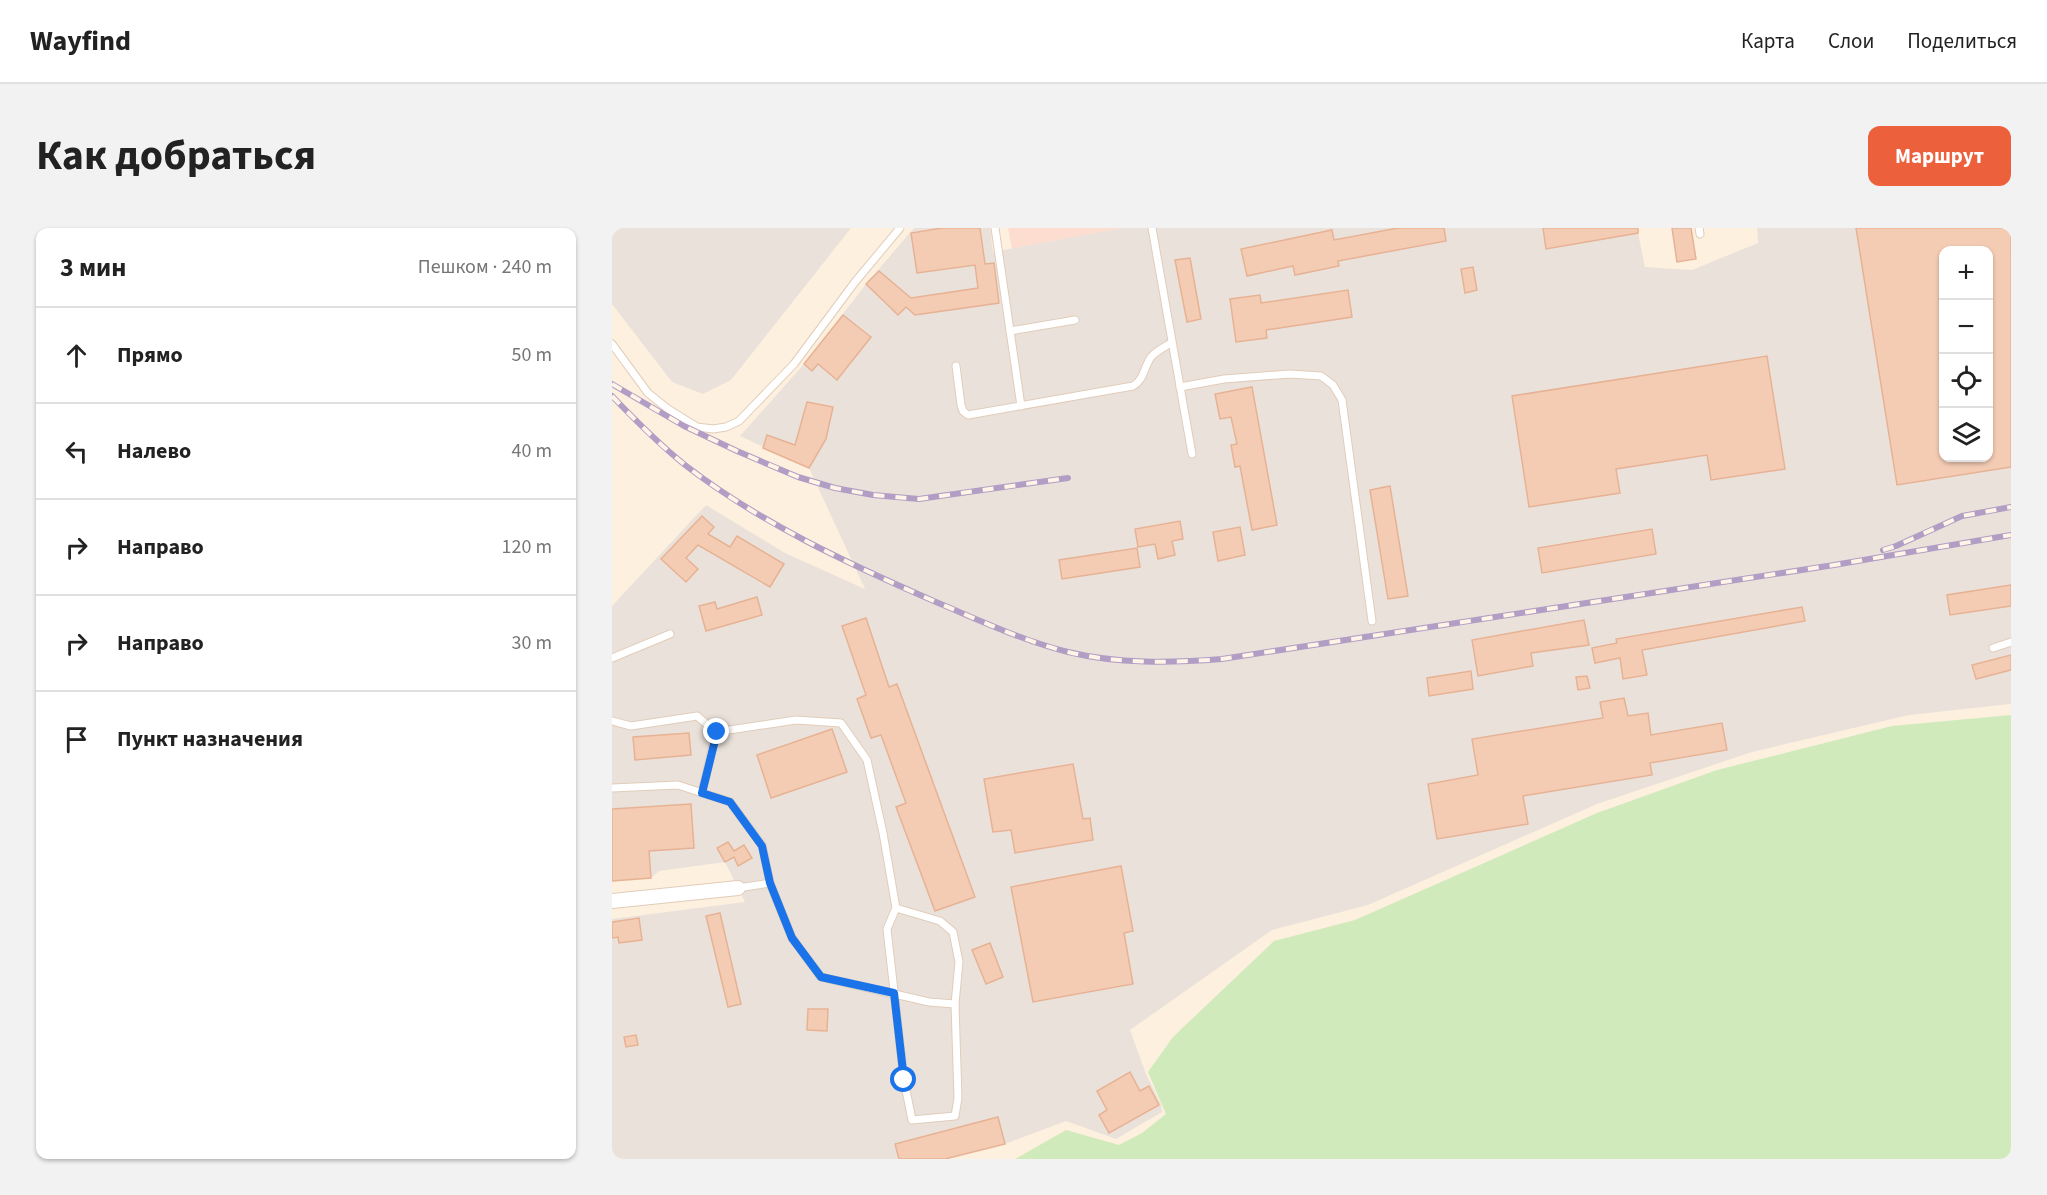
<!DOCTYPE html>
<html lang="ru">
<head>
<meta charset="utf-8">
<style>
	:root { --surface:#fff; --page:#f2f2f2; --text:#222; --muted:#767676; --line:#e0e0e0; --accent:#ed603c }
	body { margin:0; font-family:"Source Sans 3",sans-serif; background:var(--page); color:var(--text) }
	.controls { position:absolute; right:18px; top:18px; display:grid; overflow:hidden; border-radius:12px; box-shadow:0 2px 4px #0004 }
	.controls button { width:54px; height:54px; display:grid; place-items:center; padding:0; border:0; border-bottom:2px solid var(--line); background:var(--surface); color:var(--text); font:30px sans-serif }
	.stop { position:absolute; width:18px; height:18px; margin:-14px; border:4px solid #1a73e8; border-radius:50%; background:#fff }
	.stop.end { background:#1a73e8; border-color:#fff; box-shadow:0 2px 6px #0008 }
	.list { margin:0; padding:0; list-style:none }
	h2 { display:flex; justify-content:space-between; align-items:center; height:78px; margin:0; padding:0 24px; font-size:26px }
	h2 small { font-size:20px; font-weight:400; color:var(--muted) }
	.list li { display:grid; grid-template-columns:39px 1fr auto; gap:18px; align-items:center; box-sizing:border-box; height:96px; padding:0 24px; border-top:2px solid var(--line) }
	.list b { display:block; font-size:22px; white-space:nowrap }
	.list em { font-size:20px; font-style:normal; color:var(--muted) }
	.icon { flex:none; width:33px; height:33px; fill:none; stroke:currentColor; stroke-width:2; stroke-linecap:round; stroke-linejoin:round }
	.map { position:relative; flex:none; width:1399px; height:931px; overflow:hidden; border-radius:12px }
	header { display:flex; align-items:center; gap:36px; box-sizing:border-box; height:84px; padding:0 30px; background:var(--surface); border-bottom:2px solid var(--line) }
	header strong { font-size:28px }
	nav { display:flex; gap:33px; margin-inline-start:auto; font-size:21px }
	.intro { display:flex; align-items:center; justify-content:space-between; box-sizing:border-box; height:144px; padding:0 36px }
	h1 { margin:0; font-size:42px }
	.button { padding:15px 27px; border-radius:12px; background:var(--accent); color:#fff; font-size:21px; font-weight:700 }
	main { display:flex; gap:36px; padding:0 36px }
	aside { flex:1; background:var(--surface); border-radius:12px; box-shadow:0 2px 4px #0004 }
	.map>svg:first-child { display:block }
	.commercial { fill:#feddd1 }
	.industrial { fill:#eae2da; fill-rule:evenodd }
	.green { fill:#d0eabc }
	.building { fill:#f4ccb4; stroke:#e7b294; stroke-width:1.5; fill-rule:evenodd }
	.lines { fill:none; stroke-linecap:round; stroke-linejoin:round }
	.lane-casing { stroke:#e1ccba; stroke-width:9 }
	.street-casing { stroke:#e1ccba; stroke-width:16 }
	.lane { stroke:#fff; stroke-width:7 }
	.street { stroke:#fff; stroke-width:14 }
	.rail-casing { stroke:#b29dc5; stroke-width:6 }
	.rail { stroke:#fff4e5; stroke-width:4; stroke-dasharray:11; stroke-linecap:butt }
	.route { stroke:#1a73e8; stroke-width:8 }
</style>
</head>
<body>
<header>
<strong>Wayfind</strong>
<nav><a>Карта</a><a>Слои</a><a>Поделиться</a></nav>
</header>
<div class="intro"><h1>Как добраться</h1><a class="button">Маршрут</a></div>
<main>
<aside>
<h2>3 мин<small>Пешком · 240 m</small></h2>
<ul class="list">
<li><svg class="icon" aria-label="ahead" viewBox="0 0 24 24"><path d="M12 20V5M6 11l6-6 6 6"/></svg><div><b>Прямо</b></div><em>50 m</em></li>
<li><svg class="icon" aria-label="left" viewBox="0 0 24 24"><path d="M17 20v-9H6M10 6l-5 5 5 5"/></svg><div><b>Налево</b></div><em>40 m</em></li>
<li><svg class="icon" aria-label="right" viewBox="0 0 24 24"><path d="M7 20v-9h11M14 6l5 5-5 5"/></svg><div><b>Направо</b></div><em>120 m</em></li>
<li><svg class="icon" aria-label="right" viewBox="0 0 24 24"><path d="M7 20v-9h11M14 6l5 5-5 5"/></svg><div><b>Направо</b></div><em>30 m</em></li>
<li><svg class="icon" aria-label="arrive" viewBox="0 0 24 24"><path d="M6 21V4h12l-3 4 3 4H6"/></svg><div><b>Пункт назначения</b></div></li>
</ul>
</aside>
<div class="map">
<svg width="1399" height="931" viewBox="0 0 1399 931">
	<rect width="100%" height="100%" fill="#fdf0de"/>
	<!-- commercial -->
	<path class="commercial" d="M396,0H509L400,21Z"/>
	<!-- industrial -->
	<g class="industrial">
		<path d="M0,0H239L119,152L91,166L60,154L0,76Z"/>
		<path d="M302,0H378L381,24L509,0H1025L1033,39L1080,42L1146,15L1145,0H1399V476L1297,487L1140,524L985,576L756,677L660,702L518,802L534,846L549,876L550,884L504,911L454,893L393,916L333,931H0V691L133,674L113,634L47,643L39,650L0,653V378L94,277L173,325L253,361L197,240L128,208L192,136L254,56ZM1332,22H1376V230H1332Z"/>
	</g>
	<!-- green -->
	<path class="green" d="M1399,487V931H403L454,902L507,917L530,905L554,886L536,844L561,809L662,713L743,692L985,585L1105,542L1280,498Z"/>
	<!-- building -->
	<g class="building">
		<path d="M330,0H368L373,36L382,35L387,75L303,87L294,79L286,87L254,56L267,43L299,70L366,60L363,37L305,45L299,5Z"/>
		<path d="M786,0H832L834,13L726,33L727,38L683,47L681,38L635,48L629,21L720,2L722,12Z"/>
		<path d="M931,0H1026V5L934,21Z"/>
		<path d="M1060,0H1079L1084,31L1065,34Z"/>
		<path d="M1244,0H1399V239L1285,257ZM1332,22H1377V230H1332Z"/>
		<path d="M578,30L589,91L575,94L563,32Z"/>
		<path d="M861,39L865,62L853,65L849,41Z"/>
		<path d="M736,62L740,89L654,102L655,110L624,114L618,71L648,67L649,75Z"/>
		<path d="M231,87L259,109L225,152L206,136L200,143L192,136Z"/>
		<path d="M1155,128L1173,241L1099,252L1095,227L1004,241L1008,265L917,279L900,168Z"/>
		<path d="M640,159L665,297L640,302L628,238L623,239L619,217L625,216L619,189L608,191L603,166Z"/>
		<path d="M195,174L221,179L214,211L197,240L151,220L155,207L183,217Z"/>
		<path d="M778,258L796,368L776,371L758,262Z"/>
		<path d="M90,288L102,299L96,306L118,319L125,308L172,336L158,359L86,317L74,330L86,341L74,354L49,331Z"/>
		<path d="M568,293L571,311L560,313L563,327L546,331L543,316L526,319L523,301Z"/>
		<path d="M628,299L633,327L606,333L601,304Z"/>
		<path d="M1040,301L1044,326L930,345L926,320Z"/>
		<path d="M525,320L528,339L450,351L447,332Z"/>
		<path d="M1399,357V378L1338,387L1335,367Z"/>
		<path d="M145,369L150,387L94,403L87,378L103,374L105,381Z"/>
		<path d="M1190,379L1193,393L1030,422L1035,447L1011,451L1008,430L983,435L980,420L1005,415L1004,411Z"/>
		<path d="M254,390L277,459L285,456L363,669L323,683L284,579L294,575L269,507L259,510L245,471L254,467L230,398Z"/>
		<path d="M972,392L977,417L919,425L921,438L866,448L860,412Z"/>
		<path d="M1399,427V442L1364,451L1360,437Z"/>
		<path d="M859,443L861,461L817,468L815,450Z"/>
		<path d="M975,448L978,460L966,462L964,449Z"/>
		<path d="M1012,470L1016,488L1036,485L1039,507L1110,495L1115,522L1038,535L1040,547L911,568L916,596L825,611L816,556L866,547L860,511L991,490L988,474Z"/>
		<path d="M220,501L235,544L159,570L145,527Z"/>
		<path d="M77,505L79,527L23,532L21,509Z"/>
		<path d="M461,536L471,591L478,590L481,612L403,625L399,602L381,604L372,551Z"/>
		<path d="M79,576L82,620L37,623L39,650L0,653V581Z"/>
		<path d="M116,614L122,623L132,617L140,630L126,638L122,629L113,634L105,620Z"/>
		<path d="M509,638L521,703L512,705L521,756L421,774L399,659Z"/>
		<path d="M108,685L129,776L116,779L94,688Z"/>
		<path d="M27,690L30,712L7,715L6,709L0,710V694Z"/>
		<path d="M378,715L391,749L374,756L360,722Z"/>
		<path d="M196,781H216L215,803L195,802Z"/>
		<path d="M24,807L26,817L14,819L12,809Z"/>
		<path d="M518,844L528,863L537,858L547,877L497,905L487,887L495,882L485,863Z"/>
		<path d="M386,889L393,916L333,931H287L283,916Z"/>
	</g>
	<g class="lines">
		<defs>
			<g id="lane">
				<path d="M383,0L409,178"/>
				<path d="M540,0L580,226"/>
				<path d="M1087,0L1088,6"/>
				<path d="M398,103L463,92"/>
				<path d="M0,116L36,165L56,181L85,199L101,201L114,199L127,193L182,136L243,54L288,0"/>
				<path d="M344,138L349,177L351,183L356,187L521,158C532,152 532,139 539,129C544,123 553,119 560,114"/>
				<path d="M568,159L612,151L678,146L709,148L721,157L730,172L760,393"/>
				<path d="M1381,420L1399,414"/>
				<path d="M0,430L58,406"/>
				<path d="M0,493L19,498L85,488L104,504"/>
				<path d="M0,560L66,557L118,574L150,617L158,655L180,710L209,749L317,774L343,776"/>
				<path d="M90,565L104,504L184,492L229,495L255,532L271,605L284,680L275,701L292,852L300,892L343,888L346,870L343,776L347,734L341,704L328,693L284,680"/>
				<path d="M126,660L158,655"/>
			</g>
			<path id="street" d="M0,673L126,660"/>
		</defs>
		<!-- lane casing -->
		<use href="#lane" class="lane-casing"/>
		<!-- street casing -->
		<use href="#street" class="street-casing"/>
		<!-- lane -->
		<use href="#lane" class="lane"/>
		<!-- street -->
		<use href="#street" class="street"/>
		<defs>
			<g id="rail">
				<path d="M0,156L72,198L125,223L186,249L223,260L261,267L307,271L456,250"/>
				<path d="M0,168C23,192 47,216 73,237C148,295 237,336 324,374C367,392 411,413 456,424C506,436 559,435 610,431L1222,337L1399,307"/>
				<path d="M1271,322L1284,318L1350,288L1399,279"/>
			</g>
		</defs>
		<!-- rail casing -->
		<use href="#rail" class="rail-casing"/>
		<!-- rail -->
		<use href="#rail" class="rail"/>
	</g>
	<g class="lines">
		<!-- route -->
		<path class="route" d="M105,504L90,565L118,574L150,618L158,655L180,710L209,749L282,765L292,852"/>
	</g>
</svg>
<div class="controls">
<button>+</button>
<button>−</button>
<button><svg class="icon" aria-label="locate" viewBox="0 0 24 24"><circle cx="12" cy="12" r="6"/><path d="M12 2v4M12 18v4M2 12h4M18 12h4"/></svg></button>
<button><svg class="icon" aria-label="layers" viewBox="0 0 24 24"><path d="M12 4l9 5-9 5-9-5zM3 14l9 5 9-5"/></svg></button>
</div>
<div class="stop" style="left:292px;top:852px"></div>
<div class="stop end" style="left:105px;top:504px"></div>
</div>
</main>
</body>
</html>
